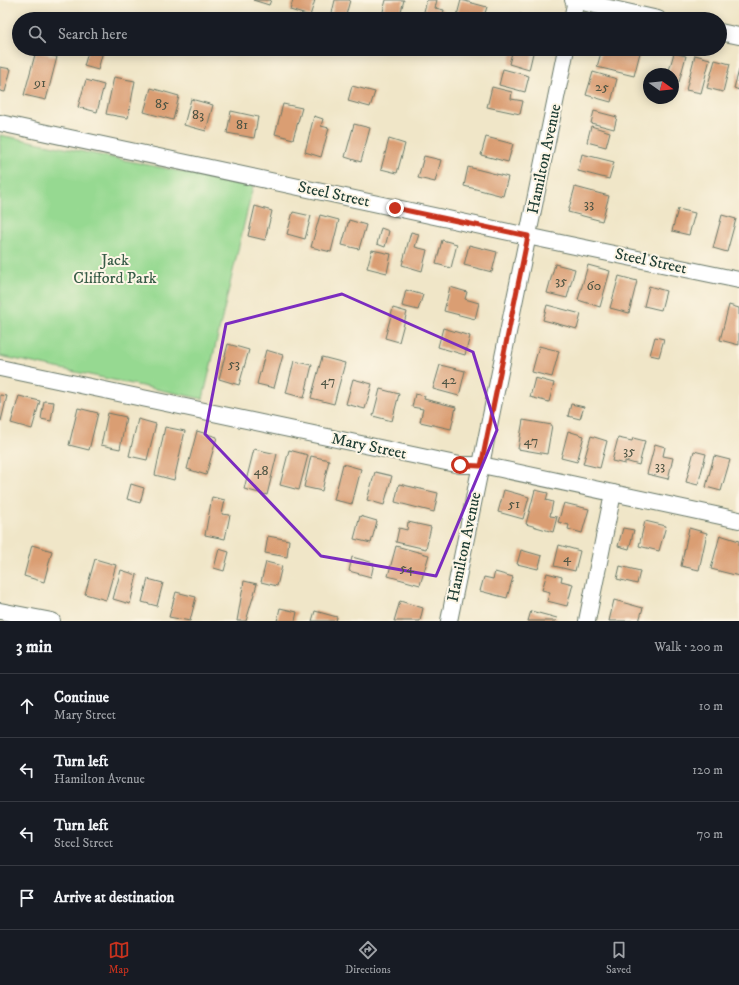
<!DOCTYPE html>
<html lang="en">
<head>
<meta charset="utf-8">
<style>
	:root { --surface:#171b24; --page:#20242c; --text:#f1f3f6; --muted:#9ea1a6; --line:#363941; --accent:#c8321e }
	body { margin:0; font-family:"IM FELL DW Pica",serif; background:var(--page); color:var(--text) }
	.compass { position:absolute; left:643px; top:68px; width:36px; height:36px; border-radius:50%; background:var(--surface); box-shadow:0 2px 10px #0003; rotate:105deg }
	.stop { position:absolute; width:12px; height:12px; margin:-9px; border:3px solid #c8321e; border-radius:50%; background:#fff }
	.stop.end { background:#c8321e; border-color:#fff; box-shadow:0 1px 4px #0008 }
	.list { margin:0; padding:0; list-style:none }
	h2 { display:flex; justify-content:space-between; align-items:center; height:52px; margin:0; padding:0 16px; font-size:17px }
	h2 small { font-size:13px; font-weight:400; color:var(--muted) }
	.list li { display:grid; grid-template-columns:26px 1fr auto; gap:12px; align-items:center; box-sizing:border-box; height:64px; padding:0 16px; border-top:1px solid var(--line) }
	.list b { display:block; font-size:15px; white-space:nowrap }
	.list p { margin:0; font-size:13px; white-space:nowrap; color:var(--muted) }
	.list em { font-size:13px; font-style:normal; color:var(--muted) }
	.icon { flex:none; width:22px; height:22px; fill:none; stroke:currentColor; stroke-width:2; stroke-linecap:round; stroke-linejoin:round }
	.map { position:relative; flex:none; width:739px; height:621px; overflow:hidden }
	.search { position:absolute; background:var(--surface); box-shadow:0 2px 10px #0003; left:12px; right:12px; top:12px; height:44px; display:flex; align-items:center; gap:10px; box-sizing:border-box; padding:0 14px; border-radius:22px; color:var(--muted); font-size:15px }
	.sheet { height:308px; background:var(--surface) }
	nav { display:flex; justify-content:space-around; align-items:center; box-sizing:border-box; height:56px; border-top:1px solid var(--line); background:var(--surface); font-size:11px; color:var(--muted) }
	nav a { display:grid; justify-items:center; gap:2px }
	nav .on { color:var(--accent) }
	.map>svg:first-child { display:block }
	.green { fill:#96d991; stroke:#5a8b62 }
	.building { fill:#da9e73 }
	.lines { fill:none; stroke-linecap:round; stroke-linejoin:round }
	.minor-casing { stroke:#687868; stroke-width:18 }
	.minor { stroke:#fff; stroke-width:16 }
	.route { stroke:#c8321e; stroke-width:5 }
	.marked { fill:none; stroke:#7b2cbf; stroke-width:3; stroke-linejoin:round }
	.labels { text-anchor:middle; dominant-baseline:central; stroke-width:4; stroke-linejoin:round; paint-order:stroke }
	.number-label { font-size:14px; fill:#4e5544 }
	.street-label { font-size:16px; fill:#1f3d34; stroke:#fcf5e5 }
	.park-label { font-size:16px; fill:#375c47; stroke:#fcf5e5 }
</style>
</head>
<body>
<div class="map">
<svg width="739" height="621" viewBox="0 0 739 621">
	<rect width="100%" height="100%" fill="#fcf5e5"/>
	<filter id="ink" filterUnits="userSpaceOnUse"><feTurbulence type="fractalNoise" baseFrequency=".025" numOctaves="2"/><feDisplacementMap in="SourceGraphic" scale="8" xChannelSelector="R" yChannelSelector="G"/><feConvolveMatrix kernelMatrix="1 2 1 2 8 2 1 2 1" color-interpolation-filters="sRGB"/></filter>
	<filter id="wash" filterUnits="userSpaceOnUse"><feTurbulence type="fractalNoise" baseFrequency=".012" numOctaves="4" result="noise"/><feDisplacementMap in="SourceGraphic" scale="16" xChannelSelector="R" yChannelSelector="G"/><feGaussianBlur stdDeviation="0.9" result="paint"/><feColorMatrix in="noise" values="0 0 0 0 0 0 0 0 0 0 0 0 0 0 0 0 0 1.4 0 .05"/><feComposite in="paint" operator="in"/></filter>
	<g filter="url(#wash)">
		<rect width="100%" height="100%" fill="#f0e6c8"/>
		<!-- green -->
		<path class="green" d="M0,135L253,186L203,399L0,356Z"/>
		<g id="blocks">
			<!-- building -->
			<g class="building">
				<path d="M253,0H271L269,5Z"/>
				<path d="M293,0H315L310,16L290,10Z"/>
				<path d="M335,0H350L345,19L331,17Z"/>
				<path d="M386,0H404L399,19H381Z"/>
				<path d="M427,0H437L435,8L444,10L442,19H422Z"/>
				<path d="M461,0L487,7L483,19H456Z"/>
				<path d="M205,14L223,19H203Z"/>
				<path d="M520,14L539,19H519Z"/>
				<path d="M89,49L103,51L98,70L84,66Z"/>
				<path d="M513,49H534L529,70L509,64Z"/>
				<path d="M602,49H641L634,76L597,67Z"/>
				<path d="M36,51L57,57L46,100L24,95Z"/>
				<path d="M674,53L686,56L679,82L673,80V74H668Z"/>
				<path d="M695,55L710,59L701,93L686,90Z"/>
				<path d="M715,60L730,64L723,92L707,88Z"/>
				<path d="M0,67L11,69L5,92L0,91Z"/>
				<path d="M503,69L529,76L525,92L499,85Z"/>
				<path d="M739,70V90L734,88Z"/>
				<path d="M593,72L617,79L611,102L586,95Z"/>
				<path d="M114,77L135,81L128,118L106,114Z"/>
				<path d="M86,80L104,85L97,112L78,107Z"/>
				<path d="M352,86L375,92L370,107L348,101Z"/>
				<path d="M492,87L512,92L511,99L523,101L520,114L487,107Z"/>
				<path d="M151,88L179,96L173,120L144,112Z"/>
				<path d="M191,99L213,105L206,131L184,125Z"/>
				<path d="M283,104L302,108L293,139L275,134Z"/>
				<path d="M231,111L258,117L254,138L227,133Z"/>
				<path d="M594,111L617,117L614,129L591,123Z"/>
				<path d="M314,116L323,119L321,126L329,128L321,157L305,152Z"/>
				<path d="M354,124L370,128L361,162L345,157Z"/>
				<path d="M591,126L610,132L606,147L587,142Z"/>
				<path d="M486,137L513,144L508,162L481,155Z"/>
				<path d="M389,139L405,144L397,173L381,169Z"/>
				<path d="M582,154L614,162L609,179L578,171Z"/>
				<path d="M424,156L441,160L435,182L418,178Z"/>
				<path d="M468,167L508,177L503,196L464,186Z"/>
				<path d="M575,187L609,196L602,221L568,212Z"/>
				<path d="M255,206L272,211L265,240L248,236Z"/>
				<path d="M678,209L695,213L689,235L672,231Z"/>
				<path d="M293,212L311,216L305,239L287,234Z"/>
				<path d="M320,215L339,220L331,252L311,247Z"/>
				<path d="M722,215L736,219L727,252L713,248Z"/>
				<path d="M349,220L366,225L359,249L342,245Z"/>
				<path d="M381,228L389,231L385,247L377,244Z"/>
				<path d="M411,232L419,234L415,247L427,250L422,271L402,265Z"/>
				<path d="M442,240L457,244L451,268L436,264Z"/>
				<path d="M469,245L497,252L492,272L464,265Z"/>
				<path d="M372,250L391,254L387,273L367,268Z"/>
				<path d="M555,264L575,269L567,298L547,293Z"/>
				<path d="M588,265L610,271L600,307L578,300Z"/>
				<path d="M619,276L637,281L629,313L610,308Z"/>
				<path d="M649,286L666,291L661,310L644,306Z"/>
				<path d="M450,287L467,292L465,299L479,303L475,319L444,311Z"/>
				<path d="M406,290L423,295L418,310L402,306Z"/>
				<path d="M547,305L581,314L577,329L543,320Z"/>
				<path d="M729,305L739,308V345L720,340Z"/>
				<path d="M393,308L407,312L399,342L385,338Z"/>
				<path d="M443,328L470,336L465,355L438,347Z"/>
				<path d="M655,337L664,339L659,357L650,355Z"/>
				<path d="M228,344L249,350L239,385L219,379Z"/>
				<path d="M539,346L559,351L552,377L532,372Z"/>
				<path d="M266,350L283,355L274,388L257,384Z"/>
				<path d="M322,357L345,363L334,404L311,398Z"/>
				<path d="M294,361L312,365L304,398L286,393Z"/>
				<path d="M440,365L465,371L459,396L433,389Z"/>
				<path d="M535,378L554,383L549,402L530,397Z"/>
				<path d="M353,379L372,384L365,409L346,404Z"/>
				<path d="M380,389L399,394L392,421L373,416Z"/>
				<path d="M415,394L425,396L424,399L456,407L451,429L420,422L423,409L412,407Z"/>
				<path d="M0,395L7,396L1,421H0Z"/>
				<path d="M19,396L40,401L32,429L11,423Z"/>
				<path d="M44,401L54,402L51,421L41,419Z"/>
				<path d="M571,404L584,407L580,419L568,416Z"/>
				<path d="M78,408L98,413L89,450L69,445Z"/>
				<path d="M108,413L126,417L120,449L101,445Z"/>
				<path d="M138,419L156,424L147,460L129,456Z"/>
				<path d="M523,420L552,425L547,454L518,449Z"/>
				<path d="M165,427L185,431L174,480L155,475Z"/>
				<path d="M197,431L217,437L206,475L187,469Z"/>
				<path d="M568,431L584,436L577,462L561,458Z"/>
				<path d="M591,436L607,441L600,468L583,464Z"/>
				<path d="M618,438L632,441L633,438L645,441L639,465L625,461V464L612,461Z"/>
				<path d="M655,444L665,447L663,456L673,458L668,479L647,474Z"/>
				<path d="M254,449L277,454L267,495L244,489Z"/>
				<path d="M289,450L308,455L299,490L280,485Z"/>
				<path d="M694,451L706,454L698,485L686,482Z"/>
				<path d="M311,456L329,460L322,491L304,487Z"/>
				<path d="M714,456L730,460L721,491L706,487Z"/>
				<path d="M343,464L361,469L352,504L334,500Z"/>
				<path d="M375,472L392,476L384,505L367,500Z"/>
				<path d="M131,484L144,488L140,503L127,499Z"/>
				<path d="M399,484L438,493L434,512L395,502Z"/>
				<path d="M504,490L529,497L523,519L498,512Z"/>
				<path d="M535,490L548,493L546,500L553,502L550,516L557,517L553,532L526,524Z"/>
				<path d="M212,497L225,500L222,514L230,515L225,539L205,535Z"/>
				<path d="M564,503L589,509L582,533L568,529L569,525L558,522Z"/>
				<path d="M360,516L377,521L371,543L354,539Z"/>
				<path d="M645,521L666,526L659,551L639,546Z"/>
				<path d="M408,522L431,527L426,549L396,542L399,528L407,530Z"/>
				<path d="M623,528L634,530L629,549L618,546Z"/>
				<path d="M689,528L707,533L699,570L681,566Z"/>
				<path d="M720,535L739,541V576L711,569Z"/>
				<path d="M268,536L289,540L287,557L265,553Z"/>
				<path d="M32,545L52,551L44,582L24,576Z"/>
				<path d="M559,545L580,551L575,571L554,566Z"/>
				<path d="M396,546L429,555L420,585L388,576Z"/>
				<path d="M219,549L229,552L224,571L214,568Z"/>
				<path d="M521,550L542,556L538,569L517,564Z"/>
				<path d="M352,557L374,563L371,577L349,571Z"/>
				<path d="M95,559L116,565L106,600L85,594Z"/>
				<path d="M266,562L282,566L277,586L261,582Z"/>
				<path d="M620,566L640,571L637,584L617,579Z"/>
				<path d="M121,570L137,575L130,604L113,599Z"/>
				<path d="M495,572L513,577L507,598L480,591L484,577L493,579Z"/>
				<path d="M547,573L562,577L561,581L573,584L567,606L547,601L550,592L542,590Z"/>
				<path d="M148,579L163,583L157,606L142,602Z"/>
				<path d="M244,581L257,584L246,621H237Z"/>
				<path d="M176,592L196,597L190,621L169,617Z"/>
				<path d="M614,600L643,608L639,621H609Z"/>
				<path d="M400,601L423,608L420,621H394Z"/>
				<path d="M280,608L297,612L295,621H277Z"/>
				<path d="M315,611L337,617L336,621H312Z"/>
				<path d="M531,611L557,618L556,621H528Z"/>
			</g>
		</g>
	</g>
	<g filter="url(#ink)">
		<use href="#blocks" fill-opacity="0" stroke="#687868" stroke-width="1"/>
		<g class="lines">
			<defs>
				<g id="minor">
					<path d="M573,0L658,19"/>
					<path d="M572,19L576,0"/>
					<path d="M720,32L739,36"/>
					<path d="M0,123L546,240L739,280"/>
					<path d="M0,368L460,465H481L501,469L739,520"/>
					<path d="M0,611L52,621"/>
					<path d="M449,621L566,49"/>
					<path d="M587,621L613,493"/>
				</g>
			</defs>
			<!-- minor casing -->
			<use href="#minor" class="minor-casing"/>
			<!-- minor -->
			<use href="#minor" class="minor"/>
		</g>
	</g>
	<g class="lines" filter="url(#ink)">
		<!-- route -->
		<path class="route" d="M395,208L528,236L481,466L460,465"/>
	</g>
	<!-- marked area -->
	<path class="marked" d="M342,294L473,352L497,430L436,576L321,556L205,434L226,324Z"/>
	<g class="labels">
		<!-- number labels -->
		<g class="number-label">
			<text x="40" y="83">91</text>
			<text x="602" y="87">25</text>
			<text x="162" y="104">85</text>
			<text x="198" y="115">83</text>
			<text x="242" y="125">81</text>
			<text x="589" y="204">33</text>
			<text x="561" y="281">35</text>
			<text x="594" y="286">60</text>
			<text x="234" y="364">53</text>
			<text x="449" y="380">42</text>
			<text x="328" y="381">47</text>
			<text x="531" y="441">47</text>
			<text x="629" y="451">35</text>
			<text x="660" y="466">33</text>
			<text x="261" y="471">48</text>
			<text x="514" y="504">51</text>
			<text x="567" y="558">4</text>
			<text x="407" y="568">54</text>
		</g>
		<!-- street labels -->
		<g class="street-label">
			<text transform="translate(544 159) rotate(-78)">Hamilton Avenue</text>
			<text transform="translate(334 194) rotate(12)">Steel Street</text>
			<text transform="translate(651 261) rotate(12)">Steel Street</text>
			<text transform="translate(369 446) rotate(12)">Mary Street</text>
			<text transform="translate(464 547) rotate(-78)">Hamilton Avenue</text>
		</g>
		<!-- park labels -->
		<g class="park-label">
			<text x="115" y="260">Jack<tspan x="115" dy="18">Clifford Park</tspan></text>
		</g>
	</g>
</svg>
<svg class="compass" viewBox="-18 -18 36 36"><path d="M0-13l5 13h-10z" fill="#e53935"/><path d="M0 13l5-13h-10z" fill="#9ea1a6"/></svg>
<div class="stop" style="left:460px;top:465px"></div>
<div class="stop end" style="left:395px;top:208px"></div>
<div class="search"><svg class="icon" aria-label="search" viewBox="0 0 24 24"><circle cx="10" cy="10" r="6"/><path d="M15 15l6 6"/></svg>Search here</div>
</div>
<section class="sheet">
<h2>3 min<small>Walk · 200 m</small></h2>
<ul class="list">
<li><svg class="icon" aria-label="ahead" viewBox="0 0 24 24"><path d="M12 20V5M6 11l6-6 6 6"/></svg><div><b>Continue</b><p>Mary Street</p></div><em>10 m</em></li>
<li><svg class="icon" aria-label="left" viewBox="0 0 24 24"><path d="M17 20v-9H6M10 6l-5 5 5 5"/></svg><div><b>Turn left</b><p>Hamilton Avenue</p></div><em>120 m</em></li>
<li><svg class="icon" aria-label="left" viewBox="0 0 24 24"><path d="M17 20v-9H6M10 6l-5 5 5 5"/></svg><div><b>Turn left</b><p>Steel Street</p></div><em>70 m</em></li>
<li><svg class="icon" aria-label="arrive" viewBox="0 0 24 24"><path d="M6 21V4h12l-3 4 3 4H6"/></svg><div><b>Arrive at destination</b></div></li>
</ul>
</section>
<nav>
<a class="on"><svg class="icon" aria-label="map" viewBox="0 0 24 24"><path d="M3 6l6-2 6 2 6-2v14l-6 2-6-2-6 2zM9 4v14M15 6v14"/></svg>Map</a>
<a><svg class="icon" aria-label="directions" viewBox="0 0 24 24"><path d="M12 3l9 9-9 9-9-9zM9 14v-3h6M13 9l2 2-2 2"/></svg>Directions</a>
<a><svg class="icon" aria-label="saved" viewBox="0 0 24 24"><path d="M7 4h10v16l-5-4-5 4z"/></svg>Saved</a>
</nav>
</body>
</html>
